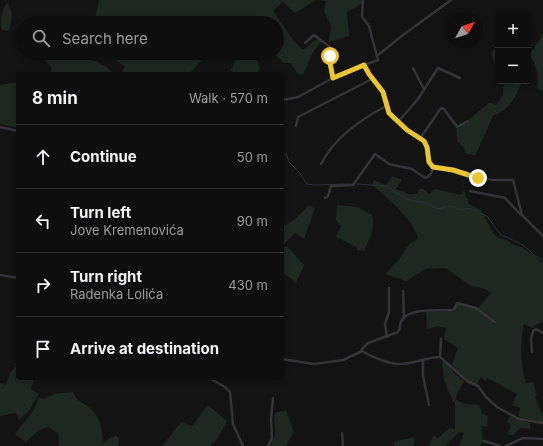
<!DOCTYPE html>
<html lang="en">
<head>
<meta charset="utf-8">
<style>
	:root { --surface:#0e0e0f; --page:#1c1c1d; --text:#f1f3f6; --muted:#9b9c9e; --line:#2e2e2f }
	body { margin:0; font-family:Inter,sans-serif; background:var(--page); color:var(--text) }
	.controls { position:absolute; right:12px; top:12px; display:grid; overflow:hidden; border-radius:4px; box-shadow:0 2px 6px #0003 }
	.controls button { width:36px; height:36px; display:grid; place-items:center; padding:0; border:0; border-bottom:1px solid var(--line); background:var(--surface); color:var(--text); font:20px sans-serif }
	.compass { position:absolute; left:447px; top:12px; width:36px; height:36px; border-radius:50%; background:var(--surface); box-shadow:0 2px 6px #0003; rotate:51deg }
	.stop { position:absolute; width:12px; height:12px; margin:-9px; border:3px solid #e9c536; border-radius:50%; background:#fff }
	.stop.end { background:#e9c536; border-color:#fff; box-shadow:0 1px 4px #0008 }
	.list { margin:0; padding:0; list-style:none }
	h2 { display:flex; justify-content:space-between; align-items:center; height:52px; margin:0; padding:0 16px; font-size:17px }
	h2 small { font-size:13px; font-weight:400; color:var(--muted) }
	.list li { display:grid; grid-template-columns:26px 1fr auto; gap:12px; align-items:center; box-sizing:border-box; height:64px; padding:0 16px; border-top:1px solid var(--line) }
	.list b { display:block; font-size:15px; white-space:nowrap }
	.list p { margin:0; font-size:13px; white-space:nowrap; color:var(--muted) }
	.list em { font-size:13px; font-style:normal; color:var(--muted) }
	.icon { flex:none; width:22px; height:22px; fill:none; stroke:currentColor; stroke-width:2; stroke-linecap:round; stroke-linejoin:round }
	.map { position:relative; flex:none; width:543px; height:446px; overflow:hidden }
	.search { position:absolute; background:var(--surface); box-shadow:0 2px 6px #0003; left:16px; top:16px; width:268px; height:44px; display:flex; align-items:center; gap:10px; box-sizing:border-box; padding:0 14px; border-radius:22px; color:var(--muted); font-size:15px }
	.panel { position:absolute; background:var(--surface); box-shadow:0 2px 6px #0003; left:16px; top:72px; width:268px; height:308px; border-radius:4px }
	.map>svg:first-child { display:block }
	.green { fill:#1f2721 }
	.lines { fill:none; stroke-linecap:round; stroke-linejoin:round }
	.stream { stroke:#2c3139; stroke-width:1 }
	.minor { stroke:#343439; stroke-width:2.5 }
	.route { stroke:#e9c536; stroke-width:5 }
</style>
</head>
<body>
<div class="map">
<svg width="543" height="446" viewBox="0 0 543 446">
	<rect width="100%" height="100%" fill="#131314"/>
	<!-- green -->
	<g class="green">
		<path d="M99,0H316L295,13L283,2L273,11L294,41L303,50L317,39L321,42L313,52L304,73L299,75L290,63H284L274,53H277V23H94Z"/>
		<path d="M320,0H363V3L347,12L349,36L329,42L331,26L324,11L326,1Z"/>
		<path d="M7,3C14,12 12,20 9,31L2,30C0,22 1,9 7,3Z"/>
		<path d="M543,32V91L537,88C539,75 537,67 530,56L528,57V54L535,48V45L540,40Z"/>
		<path d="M498,45V75L491,53Z"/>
		<path d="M41,53H69L72,58C78,61 80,59 87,59C96,59 109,68 115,74H50L52,69Z"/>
		<path d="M106,53H208L189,74H121L125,67Z"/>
		<path d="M224,53H255L260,69L255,74H233L231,70L235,61Z"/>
		<path d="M504,81H522C517,96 508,111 493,116L475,156L465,153L464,148L458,142L456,130L490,102L496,105L503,95Z"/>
		<path d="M18,82V128L0,124V85Z"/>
		<path d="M392,176L402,180L396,189L408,194H417L419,189H423L429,194L435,189L461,195L464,190L469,204L481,210L493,233L499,238L507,240L512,244L523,248L543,262V322L535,325L533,328L524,324C520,345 520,363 526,383L533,382L537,396L535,397L541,412L543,413V422L518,417L520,408L512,405L517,394L487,378L486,381L481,377L477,384C467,382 457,373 452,364L458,348L444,339L446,328L438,326L427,329L426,312H455L457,305L460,304L476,309L496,323V321L478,308L491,293L485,289L469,285L446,268L426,269L406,281L385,274L398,261L410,243L415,241L418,238C410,216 390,200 372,185L374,180L386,185Z"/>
		<path d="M309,205L315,208L304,239L295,233L282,246V227L295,219Z"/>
		<path d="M337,205L357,207L372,215C376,227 369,240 364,251L357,250V247L336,237L341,226L336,220Z"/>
		<path d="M287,246L304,265L296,283L289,277L282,273V247L284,248Z"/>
		<path d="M444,361L455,374L464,381L455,399L465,404L479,405L482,414L488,416L487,427L481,426L483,441L480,446H459L464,433L459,432L445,446H429L433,436L438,438L450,428L455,429V402H453L444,380L442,365Z"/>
		<path d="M15,367H18V378H32L34,380L31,389L39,394L28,412L19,420L16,413L0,416V383L6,385L10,373Z"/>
		<path d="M73,392C77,403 86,403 93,411C101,420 103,432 102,443L116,435L119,438L118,446H59L58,433L48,427L39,430L26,442L15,434C23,421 36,414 38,397L44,399L54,394Z"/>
		<path d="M208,405L227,421L218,438L210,446H162L181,422L192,426Z"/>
		<path d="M286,410L294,432L286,446H270L275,436L274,417L275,413Z"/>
		<path d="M510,416L530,423V429L521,428L513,435H508L511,425L507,422Z"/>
		<path d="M412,437L415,439L413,446H394V443C399,438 406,441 412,437Z"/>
	</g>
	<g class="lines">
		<!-- stream -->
		<g class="stream">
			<path d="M286,153L289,162L299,172L307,184L314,185L350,184"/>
			<path d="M357,184L386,186L406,199L429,204L438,209L450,206L462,210L468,208L487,216L500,234L523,245L534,255L543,260"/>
		</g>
		<!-- minor -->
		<g class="minor">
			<path d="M305,43L314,35L330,47V63L333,78"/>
			<path d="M377,56L403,35L451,0"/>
			<path d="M364,65L369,74L383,92L389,113L407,130L424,141L431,166L436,168L450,169L469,175L492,180H513L522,215L543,236"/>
			<path d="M413,68L424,89"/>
			<path d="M282,100L298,97L342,73L378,60L369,26L362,17L363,0"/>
			<path d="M398,122L418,99L438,68L460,78"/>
			<path d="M296,126L298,117L372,79"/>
			<path d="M0,127L18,131"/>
			<path d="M421,137L441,108L444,109L457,127L468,121"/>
			<path d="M321,164C335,137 360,120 386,106"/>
			<path d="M470,191L505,198L521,215"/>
			<path d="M325,198L328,196L331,186L353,185L375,154L389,164L412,169L425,178L429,176L434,168"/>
			<path d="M0,275L18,278"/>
			<path d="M403,291L404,318"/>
			<path d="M387,337L385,324L389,312V288"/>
			<path d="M441,339L440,357L467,381L478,386L486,397L497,407L519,419L543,423"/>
			<path d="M532,352L531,339L533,331L536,329L543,333"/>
			<path d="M440,357C426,357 414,364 400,364C391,365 370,356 362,351V349L368,343L398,332C401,328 399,324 402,320C410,307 441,311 454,310L457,303L476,308L495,322"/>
			<path d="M282,359L314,364L343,360L362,351"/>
			<path d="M423,360V376L429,405"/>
			<path d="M209,378L225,387L230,392L233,424L243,446"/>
			<path d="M342,433L343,446"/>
			<path d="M484,441L500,446"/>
			<path d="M268,446L272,438L271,420L273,398"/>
			<path d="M506,446L523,438L543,439"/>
		</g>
	</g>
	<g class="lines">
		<!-- route -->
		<path class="route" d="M330,56V63L333,78L364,65L369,74L383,92L389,113L407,130L424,141L427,147L429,162L433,167L453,170L478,178"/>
	</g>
</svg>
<div class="controls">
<button>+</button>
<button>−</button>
</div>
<svg class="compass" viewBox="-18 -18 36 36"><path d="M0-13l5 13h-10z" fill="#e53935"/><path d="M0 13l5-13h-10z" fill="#9b9c9e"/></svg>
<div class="stop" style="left:330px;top:56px"></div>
<div class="stop end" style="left:478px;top:178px"></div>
<div class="search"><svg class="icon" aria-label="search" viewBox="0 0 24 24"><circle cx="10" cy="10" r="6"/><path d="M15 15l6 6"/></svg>Search here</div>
<section class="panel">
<h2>8 min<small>Walk · 570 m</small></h2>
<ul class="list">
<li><svg class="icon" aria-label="ahead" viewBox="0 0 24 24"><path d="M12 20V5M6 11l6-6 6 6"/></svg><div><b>Continue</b></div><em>50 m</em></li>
<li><svg class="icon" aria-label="left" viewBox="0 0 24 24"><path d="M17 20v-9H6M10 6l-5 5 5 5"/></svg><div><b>Turn left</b><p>Jove Kremenovića</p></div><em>90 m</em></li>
<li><svg class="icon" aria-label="right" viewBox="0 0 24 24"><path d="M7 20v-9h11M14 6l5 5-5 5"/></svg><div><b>Turn right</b><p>Radenka Lolića</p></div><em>430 m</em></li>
<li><svg class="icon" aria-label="arrive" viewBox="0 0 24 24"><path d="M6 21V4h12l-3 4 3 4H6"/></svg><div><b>Arrive at destination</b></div></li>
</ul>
</section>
</div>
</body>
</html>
